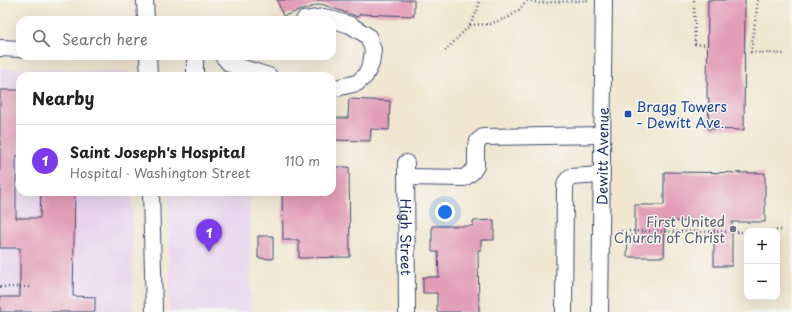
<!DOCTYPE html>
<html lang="en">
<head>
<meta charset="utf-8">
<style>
	:root { --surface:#fff; --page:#f6f6f6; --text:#222; --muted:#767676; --line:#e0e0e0; --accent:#7c3aed }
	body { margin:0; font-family:"Playpen Sans",sans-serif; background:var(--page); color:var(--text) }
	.controls { position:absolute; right:12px; bottom:12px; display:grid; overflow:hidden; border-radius:8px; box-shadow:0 4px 16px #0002 }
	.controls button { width:36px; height:36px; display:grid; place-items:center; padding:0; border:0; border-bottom:1px solid var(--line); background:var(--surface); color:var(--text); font:20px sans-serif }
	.you { position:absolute; left:445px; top:212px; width:14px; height:14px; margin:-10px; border:3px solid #fff; border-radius:50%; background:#1a73e8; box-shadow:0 0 0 6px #1a73e833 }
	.badge { display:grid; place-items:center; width:26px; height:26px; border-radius:50%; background:var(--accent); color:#fff; font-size:13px; font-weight:700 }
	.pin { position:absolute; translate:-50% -33px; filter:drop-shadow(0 1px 2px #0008) }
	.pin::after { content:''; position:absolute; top:21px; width:14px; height:12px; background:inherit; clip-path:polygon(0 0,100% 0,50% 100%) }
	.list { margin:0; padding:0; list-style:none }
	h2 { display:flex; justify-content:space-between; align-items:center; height:52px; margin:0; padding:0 16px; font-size:17px }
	h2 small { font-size:13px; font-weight:400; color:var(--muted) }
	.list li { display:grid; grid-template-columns:26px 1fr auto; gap:12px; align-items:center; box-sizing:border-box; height:72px; padding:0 16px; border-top:1px solid var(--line) }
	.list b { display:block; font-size:15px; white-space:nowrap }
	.list p { margin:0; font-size:13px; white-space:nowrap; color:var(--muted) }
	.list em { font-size:13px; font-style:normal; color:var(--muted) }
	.icon { flex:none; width:22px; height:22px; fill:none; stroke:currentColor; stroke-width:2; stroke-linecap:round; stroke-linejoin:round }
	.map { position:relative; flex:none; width:792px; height:312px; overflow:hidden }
	.search { position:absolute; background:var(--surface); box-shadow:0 4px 16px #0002; left:16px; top:16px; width:320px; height:44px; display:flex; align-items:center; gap:10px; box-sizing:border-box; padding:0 14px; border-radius:12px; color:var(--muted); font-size:15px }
	.panel { position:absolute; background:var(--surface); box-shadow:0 4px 16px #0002; left:16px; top:72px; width:320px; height:124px; border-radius:12px }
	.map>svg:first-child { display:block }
	.built { fill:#e8d2ee }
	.building { fill:#e29db7 }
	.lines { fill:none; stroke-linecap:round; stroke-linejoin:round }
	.minor-casing { stroke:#3b4a6f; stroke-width:18 }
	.path { stroke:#3b4a6f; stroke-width:2.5; stroke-dasharray:1 3; stroke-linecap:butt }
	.minor { stroke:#fff; stroke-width:16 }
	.transit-dot { fill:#1a4fb4; stroke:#f6f6f2; stroke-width:1.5 }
	.worship-dot { fill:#6b7280; stroke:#f6f6f2; stroke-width:1.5 }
	.labels { text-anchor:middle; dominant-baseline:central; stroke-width:3; stroke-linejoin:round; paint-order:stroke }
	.transit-label { font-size:14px; fill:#164399; stroke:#f6f6f2; text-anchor:start }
	.street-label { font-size:14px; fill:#1b2f5e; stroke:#f6f6f2 }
	.worship-label { font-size:14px; fill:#5b616d; stroke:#f6f6f2; text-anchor:end }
</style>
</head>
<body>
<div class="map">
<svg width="792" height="312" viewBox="0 0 792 312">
	<rect width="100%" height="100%" fill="#f6f6f2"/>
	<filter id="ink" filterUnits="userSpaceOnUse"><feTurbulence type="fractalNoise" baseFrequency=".025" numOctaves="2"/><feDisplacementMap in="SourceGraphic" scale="8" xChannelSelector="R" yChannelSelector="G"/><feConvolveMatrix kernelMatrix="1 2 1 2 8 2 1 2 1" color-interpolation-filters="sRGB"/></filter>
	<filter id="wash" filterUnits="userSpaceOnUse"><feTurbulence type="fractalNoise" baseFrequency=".012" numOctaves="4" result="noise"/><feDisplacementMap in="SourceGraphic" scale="16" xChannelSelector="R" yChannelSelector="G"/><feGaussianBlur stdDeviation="0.9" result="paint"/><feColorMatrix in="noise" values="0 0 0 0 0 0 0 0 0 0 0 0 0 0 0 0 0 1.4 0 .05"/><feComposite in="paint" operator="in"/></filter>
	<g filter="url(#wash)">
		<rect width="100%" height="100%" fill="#f0e6cf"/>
		<!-- built -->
		<g class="built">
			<path d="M0,68L131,72V76H20V192H132L133,312H0Z"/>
			<path d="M169,192H249L251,312H169Z"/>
		</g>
		<g id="blocks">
			<!-- building -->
			<g class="building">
				<path d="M277,0H414V16L360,14L358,17L321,4L283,16Z"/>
				<path d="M708,0H745L744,130L708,129L709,98H707Z"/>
				<path d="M0,90H20V156H16V218H40L41,192H75L73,296L95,297V312H0V297H20V248H0Z"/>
				<path d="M349,99L390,101L389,130L371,129L370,141L332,140V118H348Z"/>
				<path d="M332,167H349L350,257L299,258V240H283L282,192H332Z"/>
				<path d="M664,172L765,173V222H732V266H714V222L665,221L664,257H627L628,236H635V205H664Z"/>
				<path d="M494,220V240H481V250H478L479,312H437V293H423V277H439L438,252H432V226H473V221Z"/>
				<path d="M258,236H273V259L258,258Z"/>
			</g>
		</g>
	</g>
	<g filter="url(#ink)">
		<use href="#blocks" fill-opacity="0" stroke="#3b4a6f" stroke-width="1"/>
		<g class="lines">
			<defs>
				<g id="minor">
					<path d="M145,0L146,20"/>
					<path d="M304,20L324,17L350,25L368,36L373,50L371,64L365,76L357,83L332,89"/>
					<path d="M0,48L20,49"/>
					<path d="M148,56L149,76"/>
					<path d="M195,56V76"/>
					<path d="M223,56L230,64L269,76"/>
					<path id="s1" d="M406,163L407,312"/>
					<path d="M406,177L464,178L472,172L476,166V147L478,141L483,137L602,135"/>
					<path d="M151,192L154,312"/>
					<path d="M564,312L565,187L566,182L570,177L601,175"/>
					<path id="s2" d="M600,312L604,0"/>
				</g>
			</defs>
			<!-- minor casing -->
			<use href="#minor" class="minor-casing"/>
			<!-- path -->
			<g class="path">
				<path d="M527,0L539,3L590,0"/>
				<path d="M694,0L695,44L708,45"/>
				<path d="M758,0L751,52L785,54"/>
				<path d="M470,25L490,24L509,17L519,10L527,0"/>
				<path d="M445,51L470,25L478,9L479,0"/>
				<path d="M617,231L747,232"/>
				<path d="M764,231L783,230"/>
				<path d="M0,287H32"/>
			</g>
			<!-- minor -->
			<use href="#minor" class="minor"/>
		</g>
	</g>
	<!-- markers -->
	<rect class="transit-dot" x="624" y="110" width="8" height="8" rx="2"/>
	<circle class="worship-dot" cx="733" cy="229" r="4"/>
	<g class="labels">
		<!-- transit labels -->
		<g class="transit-label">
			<text x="636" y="106">Bragg Towers<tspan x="636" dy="16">- Dewitt Ave.</tspan></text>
		</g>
		<!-- street labels -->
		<g class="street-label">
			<text stroke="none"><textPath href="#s2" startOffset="156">Dewitt Avenue</textPath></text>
			<text stroke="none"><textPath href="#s1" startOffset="74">High Street</textPath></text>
		</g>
		<!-- worship labels -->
		<g class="worship-label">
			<text x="725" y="221">First United<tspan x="725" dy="16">Church of Christ</tspan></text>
		</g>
	</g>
</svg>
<div class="controls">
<button>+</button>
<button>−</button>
</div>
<div class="you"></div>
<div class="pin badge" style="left:209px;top:252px">1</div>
<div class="search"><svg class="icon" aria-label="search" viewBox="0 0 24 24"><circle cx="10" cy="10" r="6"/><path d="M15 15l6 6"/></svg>Search here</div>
<section class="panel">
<h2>Nearby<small></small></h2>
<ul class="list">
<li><span class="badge">1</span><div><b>Saint Joseph's Hospital</b><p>Hospital · Washington Street</p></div><em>110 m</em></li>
</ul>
</section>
</div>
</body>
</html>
